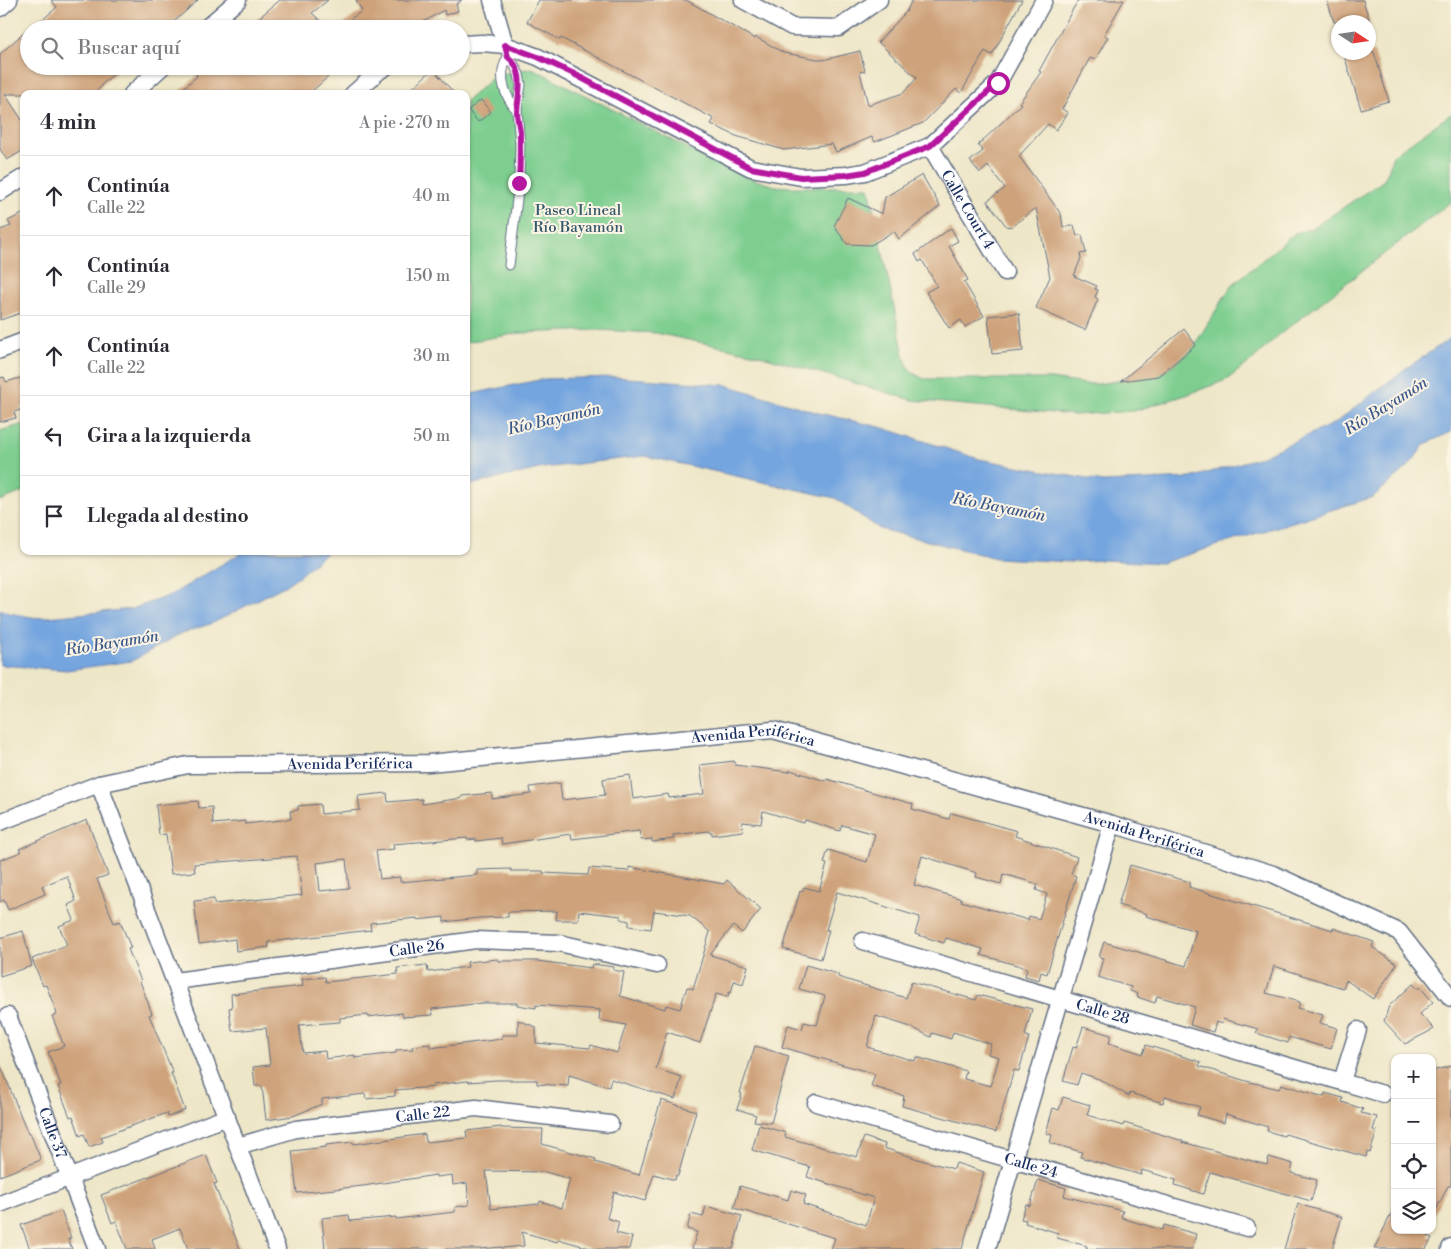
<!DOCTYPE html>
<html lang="es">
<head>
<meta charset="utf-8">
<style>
	:root { --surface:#fff; --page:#f2f2f3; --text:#2b2b33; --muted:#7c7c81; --line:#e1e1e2 }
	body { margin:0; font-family:"Libre Bodoni",serif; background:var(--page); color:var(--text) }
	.controls { position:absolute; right:15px; bottom:15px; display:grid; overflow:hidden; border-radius:10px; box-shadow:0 1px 4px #0004 }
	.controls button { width:45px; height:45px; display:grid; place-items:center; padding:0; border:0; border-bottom:1px solid var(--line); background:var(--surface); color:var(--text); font:25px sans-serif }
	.compass { position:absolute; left:1331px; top:15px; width:45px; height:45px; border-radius:50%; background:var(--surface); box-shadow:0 1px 4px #0004; rotate:102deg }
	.stop { position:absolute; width:15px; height:15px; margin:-11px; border:4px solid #b5179e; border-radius:50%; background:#fff }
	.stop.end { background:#b5179e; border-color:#fff; box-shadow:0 1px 5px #0008 }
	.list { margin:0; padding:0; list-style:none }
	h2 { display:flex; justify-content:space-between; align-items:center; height:65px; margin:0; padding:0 20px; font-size:21px }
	h2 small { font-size:16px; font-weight:400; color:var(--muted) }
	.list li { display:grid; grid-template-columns:32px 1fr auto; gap:15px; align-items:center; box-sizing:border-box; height:80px; padding:0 20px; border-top:1px solid var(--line) }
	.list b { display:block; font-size:19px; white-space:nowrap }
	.list p { margin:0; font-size:16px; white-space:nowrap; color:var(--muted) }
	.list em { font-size:16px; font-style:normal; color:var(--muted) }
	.icon { flex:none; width:28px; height:28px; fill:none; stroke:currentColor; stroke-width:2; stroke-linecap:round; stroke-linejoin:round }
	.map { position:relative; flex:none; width:1451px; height:1249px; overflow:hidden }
	.search { position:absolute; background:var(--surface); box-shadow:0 1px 4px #0004; left:20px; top:20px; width:450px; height:55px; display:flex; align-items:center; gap:12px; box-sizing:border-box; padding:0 18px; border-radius:28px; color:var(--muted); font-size:19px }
	.panel { position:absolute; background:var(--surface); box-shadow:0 1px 4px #0004; left:20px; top:90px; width:450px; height:465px; border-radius:10px }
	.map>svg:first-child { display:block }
	.green { fill:#7dce8f; stroke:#4c7e76 }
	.water { fill:#74a5df; stroke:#486a9e }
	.building { fill:#cea27a; fill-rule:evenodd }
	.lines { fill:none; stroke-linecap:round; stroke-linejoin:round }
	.service-casing { stroke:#646f83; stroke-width:11 }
	.minor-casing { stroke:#646f83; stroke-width:19 }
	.service { stroke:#fff; stroke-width:9 }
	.minor { stroke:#fff; stroke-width:16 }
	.route { stroke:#b5179e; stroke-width:6 }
	.labels { text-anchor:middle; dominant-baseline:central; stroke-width:4; stroke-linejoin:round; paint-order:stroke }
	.street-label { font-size:15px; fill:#1b2f5e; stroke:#fcf5e5 }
	.park-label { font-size:15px; fill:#34576a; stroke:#fcf5e5 }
	.water-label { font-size:16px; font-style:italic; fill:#3a588b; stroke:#fcf5e5 }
</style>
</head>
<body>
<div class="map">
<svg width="1451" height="1249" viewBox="0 0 1451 1249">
	<rect width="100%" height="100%" fill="#fcf5e5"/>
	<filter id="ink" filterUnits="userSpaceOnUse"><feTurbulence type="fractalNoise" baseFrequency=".02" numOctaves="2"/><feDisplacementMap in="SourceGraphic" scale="10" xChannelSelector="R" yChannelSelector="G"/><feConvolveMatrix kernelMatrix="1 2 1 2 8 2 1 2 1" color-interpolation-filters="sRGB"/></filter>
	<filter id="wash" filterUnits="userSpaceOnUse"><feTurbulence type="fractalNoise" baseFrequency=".0096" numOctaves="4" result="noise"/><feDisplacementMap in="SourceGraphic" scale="20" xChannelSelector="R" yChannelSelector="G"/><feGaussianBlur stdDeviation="1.12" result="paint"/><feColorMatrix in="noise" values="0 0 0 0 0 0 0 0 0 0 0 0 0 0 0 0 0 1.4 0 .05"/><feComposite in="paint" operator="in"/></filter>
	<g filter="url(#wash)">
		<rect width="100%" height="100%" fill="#ede6c7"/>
		<!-- green -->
		<g class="green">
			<path d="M532,68L707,158L758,181L775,186L794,187H869L905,360L911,372L924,379H1050L1086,384H1098L1161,374L1191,351L1231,286L1295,233L1311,229L1383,181L1388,172L1393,155L1451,114V202L1279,335L1250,362L1226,380L1186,395L1134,411L1074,415L912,400L756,354L656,333L597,330L520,333L466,342V101L496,75Z"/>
			<path d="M24,424V491L0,501V431Z"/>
		</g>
		<!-- water -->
		<g class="water">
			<path d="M1451,338V432L1425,444L1408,467L1373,497L1161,563L1103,560L1071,562L996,558L880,529L835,498L645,456L543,468L466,486V395L544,379L614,377L726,385L819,413L880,427L979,459L1103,482L1191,478L1260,457L1335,423L1405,369Z"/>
			<path d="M244,551H328L300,575L286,585L213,623L182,633L132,661L67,670L0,665V609L9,613L37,618L132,609L171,595Z"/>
		</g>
		<g id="blocks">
			<!-- building -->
			<g class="building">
				<path d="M51,0H198L166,29H32L57,7Z"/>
				<path d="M280,0H328L312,13L329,29H262L255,21Z"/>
				<path d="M356,0H462L456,4L458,11L445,15L444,10L411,29L408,24L399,29H336L362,11Z"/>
				<path d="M539,0H686L755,39L756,37L784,53L823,60L860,51L865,71L860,72L868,105L903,93L917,78L878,42L906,12L912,0H1022L992,55L985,51L961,93L956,89L923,123L875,142L872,137L836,152L832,144L784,150L736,136L711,124L714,119L705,114L561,38L560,40L527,22Z"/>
				<path d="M1078,0H1124L1104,35L1108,37L1095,60L1090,58L1062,109L1068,113L1056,130L1048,124L1019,156L1061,214L1063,227L1074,225L1077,236L1082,235L1086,253L1080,254L1081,258L1074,276L1097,286L1095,289L1098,290L1095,297L1098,299L1085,330L1036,308L1050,277L1036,208L1011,227L1010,226L1007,227L987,201L1005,188L988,166L980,173L970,161L983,151L978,145L1021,104L1019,103L1041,72L1039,71Z"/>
				<path d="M1327,0H1363L1370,22H1334Z"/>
				<path d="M29,28V66H123L101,85L102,86L93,94H5L24,123V150L7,160L0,149V54Z"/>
				<path d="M1343,52H1374L1389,101L1361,109Z"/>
				<path d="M204,66H340L309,94H177L197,76L196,74Z"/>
				<path d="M433,69L455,94H406Z"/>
				<path d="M481,100L491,112L478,122L468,110Z"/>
				<path d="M922,175L940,206L899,239L894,231L871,245L847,244L834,226L848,198L882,214L885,197Z"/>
				<path d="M24,213V312L0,320V230L11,226L8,221Z"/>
				<path d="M951,228L958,241L949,246L968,280L964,282L984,316L965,327L961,320L949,328L926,292L937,286L922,260L919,262L915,254Z"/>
				<path d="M1019,313L1023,351L992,354L988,316Z"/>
				<path d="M1184,329L1196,345L1158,376L1121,381Z"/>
				<path d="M4,377L6,382L24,377V406L20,408L21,410L14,412L16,418L0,422V378Z"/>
				<path d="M734,761L735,765L789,772L790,770L826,781L827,779L913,804L912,809L949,819L951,813L985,822L1017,831L1015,836L1077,857L1071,874L1076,876L1047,974L1041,972L1039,980L1025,976L1027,968L981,955L983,949L946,938L944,943L915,934L920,917L837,892L826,930H829L821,959L783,949L800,891L802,892L804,887L819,891L827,864L824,863L828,850L867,862L875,834L842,825L840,831L805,820L804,823L763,811L761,824L742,822L743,831L712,835V832H709V831L673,835L674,839L652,842V839L641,840L639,831L572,839L571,834L502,844L501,838L476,841V839L467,840V838L393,844L394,849L376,851L380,879L400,877V882L477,875V870L511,869V871H543V873L588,875L589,868L629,871V867L724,884L727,880L761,909L742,933L733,926L710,955L748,966L743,984L734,981L731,993L729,992L728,997L716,994L700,1043L667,1032L656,1069L682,1077L675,1099L611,1079L609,1087L569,1075L568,1086L537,1084V1080H496L469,1082L468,1081L433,1085L434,1087L395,1090V1096L366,1099L365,1094L322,1099V1104L293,1116L266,1120L262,1086H255L253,1067L270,1065L266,1028L232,1031L229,1008H232L231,994L303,986L302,979L325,977L326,982L398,974L397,968L427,965L428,972L468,967L467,962L498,959V961H537L591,968L592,964L614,967L613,970L624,972L620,996L665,1009L666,1005L680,1009L687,987L693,989L710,932L690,916L670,913L654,911L651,929L629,926V921L621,919V916L579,911L578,920H556L557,911L508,912V917L479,918L444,922V917L417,920V918L370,923L371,930L268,942L269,947L236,951L235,939L199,944L194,901L214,899V904L302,895L297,856L194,864L195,872L171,874L166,834L159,835L156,805L198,801L199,808L212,807L213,824L245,821V824L291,819L290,811L298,810V806L320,804L321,814L360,810L358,796L387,793L388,802L422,799V804L462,798V796L492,793V799L531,794L530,787L560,783L562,800L605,795L603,779L630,775L633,799L668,794L669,798L704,794L700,765ZM922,856L977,873L976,877L1001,884L1003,874L1038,884L1036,890L1047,894L1039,919L1029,916L1028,920L961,901L962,899L914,885ZM346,859L349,888L320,891L317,863ZM482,1003H517V1005L536,1008V1005L600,1010L599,1020L626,1025L617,1053L591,1045L590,1048L536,1043V1027L518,1020V1035H502V1039L430,1048V1044L412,1046L413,1049L396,1050V1053L355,1058V1055L326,1059L325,1051L303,1053L299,1025L340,1022V1018L368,1015V1017L402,1013L403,1017L433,1015L432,1009Z"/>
				<path d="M87,820L108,875L97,879L114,923L120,921L131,948L128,949L141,981H140L152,1014L149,1015L173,1073H171L185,1110L168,1117L167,1113L101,1137L103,1142L89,1147L84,1134L80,1136L73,1116L70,1117L58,1086L61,1085L48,1052L64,1046L52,1016L57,1014L46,985L43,986L32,959L67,945L59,926L74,920L68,905L76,901L67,876L42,886L45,894L8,910L4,900L0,902V860L21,852L19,849Z"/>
				<path d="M1130,865L1190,882L1189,887L1333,930V928L1374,942L1372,947L1397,964L1373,999L1346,980L1343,988L1274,966L1266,993L1300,1002L1298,1008L1323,1015L1320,1023L1337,1028L1331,1049L1289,1037L1288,1043L1256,1033L1258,1029L1223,1019L1222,1024L1216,1022L1213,1032L1190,1025L1195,1007L1157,996L1155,1003L1137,997L1138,994L1130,991L1131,987L1098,977L1103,958L1099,957L1104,942L1186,966L1196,931L1146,916L1147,914L1118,905Z"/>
				<path d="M23,931L32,966L0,976V938Z"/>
				<path d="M806,965L838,974V977L906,998L911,982L976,1000L978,995L1032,1009L1025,1035L1029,1037L1019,1071L1014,1070L996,1132L902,1106L904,1096L871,1086L875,1074L782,1047L788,1025L802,1029L804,1022L817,1025L825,996L799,989ZM876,1016L911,1027L931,1037L932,1033L951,1039L953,1032L991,1044L988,1054L999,1057L991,1086L964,1079L966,1071L916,1057L915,1061L867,1047Z"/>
				<path d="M1413,984L1418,989L1420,987L1433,1002L1420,1014L1434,1029L1405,1044L1384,1021L1389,1006Z"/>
				<path d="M1083,1027L1111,1035L1109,1043L1143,1054L1146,1045L1201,1062L1199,1066L1246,1081L1279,1089L1281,1084L1324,1097L1325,1093L1343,1098L1342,1102L1363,1109L1361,1113L1377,1117L1373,1130L1377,1131L1370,1153L1367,1152L1366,1157L1285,1134L1284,1136L1267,1131L1268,1127L1226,1114L1224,1123L1197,1115L1200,1107L1165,1096L1163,1103L1130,1093L1129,1096L1099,1079L1081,1073L1077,1085L1063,1081L1073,1047L1076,1048Z"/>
				<path d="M755,1046L789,1056L771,1123L754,1121L756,1115L737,1109L742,1094L740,1093Z"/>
				<path d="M1,1066L28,1134L30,1133L41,1160L0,1176V1067Z"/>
				<path d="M1451,1066V1186H1448L1432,1218V1071Z"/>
				<path d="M1063,1097L1090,1105L1087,1115L1123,1126L1124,1123L1183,1141L1182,1142L1267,1165L1269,1157L1293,1164L1291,1173L1317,1180L1311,1201L1210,1172L1203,1194L1175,1185L1176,1180L1142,1170L1141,1175L1080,1157L1082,1152L1050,1143L1052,1135L1046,1133L1053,1108L1059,1110Z"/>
				<path d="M661,1100L696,1111L678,1176L676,1175L675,1180L654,1174L645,1201L614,1192L607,1218L619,1222L616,1233L632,1237L629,1249H593L558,1239L557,1242L522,1232L524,1246L502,1248V1247L480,1249H325L322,1218L349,1215L350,1221L396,1217V1219L455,1212V1207L469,1205L467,1183L453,1185L452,1175L436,1177V1175L363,1186L297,1193L292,1151L326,1147V1145L353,1142L354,1144L425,1134L426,1142L467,1138L466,1131L501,1127V1128L543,1129L542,1144L596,1159L595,1162L639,1175ZM486,1171L545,1172L570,1179L562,1208L540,1201L539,1204L491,1209Z"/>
				<path d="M759,1125L786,1133L785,1137L857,1157L864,1137L885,1144L884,1148L921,1160L954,1169L956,1163L984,1172L962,1249H831L835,1238L734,1208L740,1186L788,1200L791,1190L806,1195L803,1204L866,1225L874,1198L807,1177L810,1167L752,1150Z"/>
				<path d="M206,1155L217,1183L214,1184L240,1249H188L180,1228L152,1239L155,1249H127L116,1221L112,1223L101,1195Z"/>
				<path d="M1038,1180L1066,1188L1064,1196L1123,1211L1121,1217L1128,1220L1162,1230L1164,1225L1196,1234L1192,1249H1086L1087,1246L1057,1238L1058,1233L1025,1223L1026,1220L1021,1219L1026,1204L1030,1206Z"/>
				<path d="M1298,1204L1342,1217L1332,1249H1284Z"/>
				<path d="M706,1206L742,1216L733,1249H692L697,1232L687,1229L691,1214L703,1217Z"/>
				<path d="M1395,1206V1230H1431L1428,1236L1432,1238L1426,1249H1374Z"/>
				<path d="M61,1211L71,1238L68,1239L72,1249H30L21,1225Z"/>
			</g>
		</g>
	</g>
	<g filter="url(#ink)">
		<use href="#blocks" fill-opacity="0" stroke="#646f83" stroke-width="1"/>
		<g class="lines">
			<defs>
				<g id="service">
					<path d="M505,45L508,57L511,59L519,74L521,85L517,110L520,144L519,183L509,265"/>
					<path d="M508,57C497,75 504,96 517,110"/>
				</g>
				<g id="minor">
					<path d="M492,0L505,45"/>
					<path d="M743,0L792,27L839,28L879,0"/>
					<path d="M0,8L9,0"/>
					<path d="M205,29L238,0"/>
					<path d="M461,44L482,43L505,45L538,57L751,168L801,177L846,175L865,172L930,146L998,83L1044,0"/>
					<path d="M132,94L163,66"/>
					<path d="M353,94L379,71L387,66"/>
					<path id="s1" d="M930,146L1005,272"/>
					<path d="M0,192L24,177"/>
					<path d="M0,350L24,341"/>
					<path d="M99,784L277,1249"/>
					<path id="s2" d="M0,822L99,784L188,765L429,763L773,730L1112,824L1273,874L1399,932L1451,998"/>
					<path id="s3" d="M863,941L1383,1094"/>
					<path id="s4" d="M175,981L476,940L559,943L657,965"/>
					<path id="s5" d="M8,1016L97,1249"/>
					<path d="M1342,1081L1358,1030"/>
					<path id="s6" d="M816,1103L1247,1228"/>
					<path id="s7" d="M238,1146L296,1129L476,1108L610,1124"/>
					<path d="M0,1204L227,1117"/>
					<path d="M987,1249L1112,824"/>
					<path d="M1450,1249L1451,1247"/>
				</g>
			</defs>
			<!-- service casing -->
			<use href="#service" class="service-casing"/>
			<!-- minor casing -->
			<use href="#minor" class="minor-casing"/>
			<!-- service -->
			<use href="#service" class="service"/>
			<!-- minor -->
			<use href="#minor" class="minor"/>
		</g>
	</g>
	<g class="lines" filter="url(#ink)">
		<!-- route -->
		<path class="route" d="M519,183C520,166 520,149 520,132C519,125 517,119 517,112C518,94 526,71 508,57L505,45L538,57L574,74L751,168L801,177L846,175L865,172L930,146L998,83"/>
	</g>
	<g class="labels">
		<!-- street labels -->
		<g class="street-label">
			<text stroke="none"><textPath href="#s1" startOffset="74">Calle Court 4</textPath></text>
			<text stroke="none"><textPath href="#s2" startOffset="764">Avenida Periférica</textPath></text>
			<text stroke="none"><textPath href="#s2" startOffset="359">Avenida Periférica</textPath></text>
			<text stroke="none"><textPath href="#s2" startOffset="1169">Avenida Periférica</textPath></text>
			<text stroke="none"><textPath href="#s4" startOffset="244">Calle 26</textPath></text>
			<text stroke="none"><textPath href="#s3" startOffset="250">Calle 28</textPath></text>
			<text stroke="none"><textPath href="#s7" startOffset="188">Calle 22</textPath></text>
			<text stroke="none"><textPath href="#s5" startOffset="125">Calle 37</textPath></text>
			<text stroke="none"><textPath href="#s6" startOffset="224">Calle 24</textPath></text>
		</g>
		<!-- park labels -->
		<g class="park-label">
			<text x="578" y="210">Paseo Lineal<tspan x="578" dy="17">Río Bayamón</tspan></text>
		</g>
		<!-- water labels -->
		<g class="water-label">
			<text transform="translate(1386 406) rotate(-32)">Río Bayamón</text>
			<text transform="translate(554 419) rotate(-13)">Río Bayamón</text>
			<text transform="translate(999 507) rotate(11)">Río Bayamón</text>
			<text transform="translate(112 643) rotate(-9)">Río Bayamón</text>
		</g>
	</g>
</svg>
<div class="controls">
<button>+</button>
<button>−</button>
<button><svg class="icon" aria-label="locate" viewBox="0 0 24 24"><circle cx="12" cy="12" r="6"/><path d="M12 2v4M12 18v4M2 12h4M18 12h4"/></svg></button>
<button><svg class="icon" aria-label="layers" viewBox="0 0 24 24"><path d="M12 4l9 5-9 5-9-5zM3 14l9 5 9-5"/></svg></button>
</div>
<svg class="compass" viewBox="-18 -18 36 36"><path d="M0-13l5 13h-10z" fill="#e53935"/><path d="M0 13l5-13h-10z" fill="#7c7c81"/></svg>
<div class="stop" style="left:998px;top:83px"></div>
<div class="stop end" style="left:519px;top:183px"></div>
<div class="search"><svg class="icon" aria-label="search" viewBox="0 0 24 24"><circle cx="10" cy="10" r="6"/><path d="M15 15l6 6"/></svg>Buscar aquí</div>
<section class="panel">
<h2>4 min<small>A pie · 270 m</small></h2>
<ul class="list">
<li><svg class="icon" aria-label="ahead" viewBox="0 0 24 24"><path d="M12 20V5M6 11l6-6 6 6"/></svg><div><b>Continúa</b><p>Calle 22</p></div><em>40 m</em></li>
<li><svg class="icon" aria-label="ahead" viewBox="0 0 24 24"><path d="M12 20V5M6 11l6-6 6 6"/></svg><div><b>Continúa</b><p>Calle 29</p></div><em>150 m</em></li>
<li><svg class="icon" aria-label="ahead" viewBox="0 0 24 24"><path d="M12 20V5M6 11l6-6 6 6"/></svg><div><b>Continúa</b><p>Calle 22</p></div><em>30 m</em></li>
<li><svg class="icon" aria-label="left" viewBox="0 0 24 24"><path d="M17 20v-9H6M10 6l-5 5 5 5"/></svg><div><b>Gira a la izquierda</b></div><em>50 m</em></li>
<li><svg class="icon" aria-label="arrive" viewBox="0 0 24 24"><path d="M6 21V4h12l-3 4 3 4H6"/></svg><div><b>Llegada al destino</b></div></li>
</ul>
</section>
</div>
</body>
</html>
